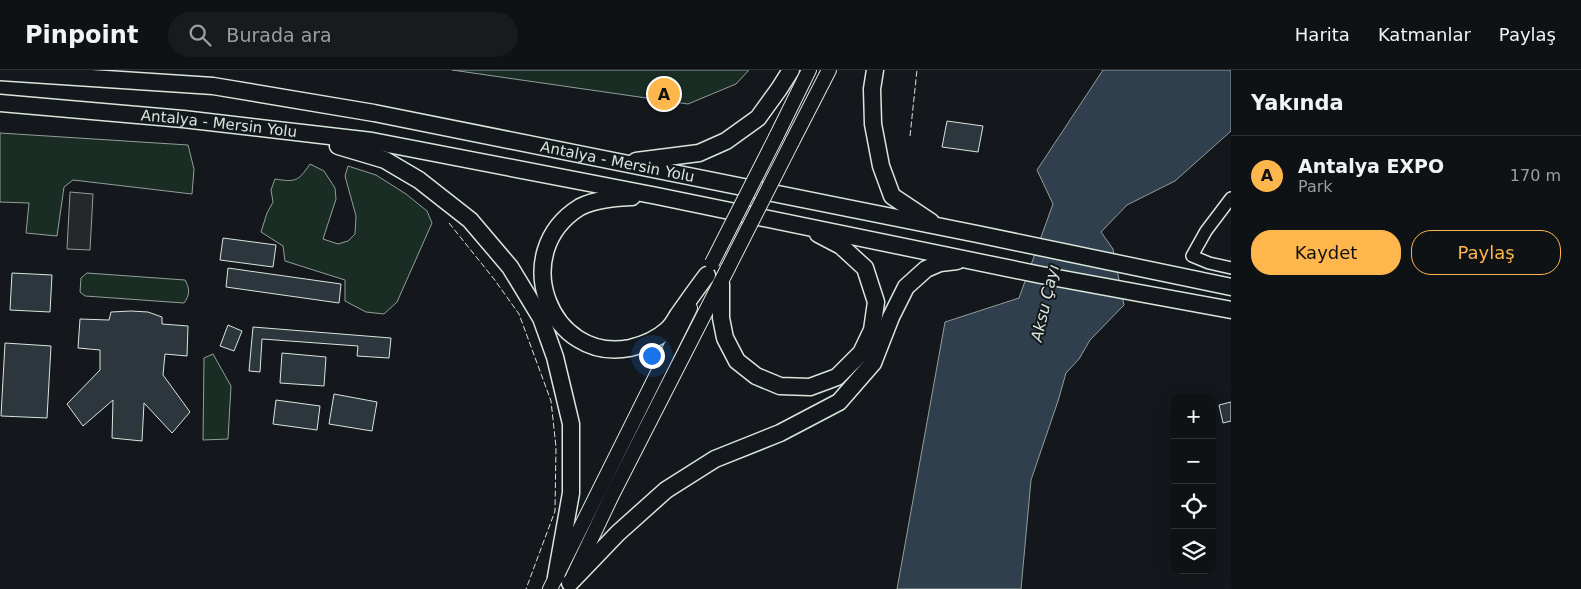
<!DOCTYPE html>
<html lang="tr">
<head>
<meta charset="utf-8">
<style>
	:root { --surface:#0f1215; --page:#181b1e; --text:#f1f3f6; --muted:#9b9ea0; --line:#2f3234; --accent:#ffb74d }
	body { margin:0; font-family:"DejaVu Sans",sans-serif; background:var(--page); color:var(--text) }
	.controls { position:absolute; right:15px; bottom:15px; display:grid; overflow:hidden; border-radius:10px; box-shadow:0 5px 20px #0002 }
	.controls button { width:45px; height:45px; display:grid; place-items:center; padding:0; border:0; border-bottom:1px solid var(--line); background:var(--surface); color:var(--text); font:25px sans-serif }
	.you { position:absolute; left:651px; top:285px; width:18px; height:18px; margin:-12px; border:4px solid #fff; border-radius:50%; background:#1a73e8; box-shadow:0 0 0 8px #1a73e833 }
	.badge { display:grid; place-items:center; width:32px; height:32px; border-radius:50%; background:var(--accent); color:#111; font-size:16px; font-weight:700 }
	.pin { position:absolute; translate:-50% -50%; border:2px solid #fff; box-shadow:0 1px 5px #0006 }
	.list { margin:0; padding:0; list-style:none }
	h2 { display:flex; justify-content:space-between; align-items:center; height:65px; margin:0; padding:0 20px; font-size:21px }
	h2 small { font-size:16px; font-weight:400; color:var(--muted) }
	.list li { display:grid; grid-template-columns:32px 1fr auto; gap:15px; align-items:center; box-sizing:border-box; height:80px; padding:0 20px; border-top:1px solid var(--line) }
	.list b { display:block; font-size:19px; white-space:nowrap }
	.list p { margin:0; font-size:16px; white-space:nowrap; color:var(--muted) }
	.list em { font-size:16px; font-style:normal; color:var(--muted) }
	.actions { display:flex; gap:10px; padding:15px 20px }
	.actions a { flex:1; padding:11px 0; border:1px solid var(--accent); border-radius:20px; text-align:center; font-size:18px; color:var(--accent) }
	.actions .main { background:var(--accent); color:#111 }
	.icon { flex:none; width:28px; height:28px; fill:none; stroke:currentColor; stroke-width:2; stroke-linecap:round; stroke-linejoin:round }
	.map { position:relative; flex:none; width:1231px; height:519px; overflow:hidden }
	header { display:flex; align-items:center; gap:30px; box-sizing:border-box; height:70px; padding:0 25px; background:var(--surface); border-bottom:1px solid var(--line) }
	header strong { font-size:24px }
	nav { display:flex; gap:28px; margin-inline-start:auto; font-size:18px }
	.search { width:350px; height:45px; background:var(--page); display:flex; align-items:center; gap:12px; box-sizing:border-box; padding:0 18px; border-radius:28px; color:var(--muted); font-size:19px }
	main { display:flex }
	aside { flex:1; background:var(--surface) }
	.map>svg:first-child { display:block }
	.green { fill:#1a2d24; stroke:#939e99 }
	.parking { fill:#24282b; stroke:#939e99 }
	.water { fill:#2f3f4d; stroke:#939e99 }
	.building { fill:#2c363c; stroke:#d8e6dc }
	.lines { fill:none; stroke-linecap:round; stroke-linejoin:round }
	.minor-casing { stroke:#d8e6dc; stroke-width:14 }
	.major-casing { stroke:#d8e6dc; stroke-width:16 }
	.highway-casing { stroke:#d8e6dc; stroke-width:19 }
	.minor { stroke:#14181c; stroke-width:11 }
	.major { stroke:#14181c; stroke-width:14 }
	.highway { stroke:#14181c; stroke-width:16 }
	.major-bridge-casing { stroke:#d8e6dc; stroke-width:16; stroke-linecap:butt }
	.major-bridge { stroke:#14181c; stroke-width:14 }
	.fence { stroke:#d8e6dc; stroke-width:1; stroke-dasharray:6 2.5; stroke-linecap:butt }
	.labels { text-anchor:middle; dominant-baseline:central; stroke-width:4; stroke-linejoin:round; paint-order:stroke }
	.street-label { font-size:15px; fill:#d8e6dc; stroke:#14181c }
	.water-label { font-size:16px; font-style:italic; fill:#d8e6dc; stroke:#14181c }
</style>
</head>
<body>
<header>
<strong>Pinpoint</strong>
<div class="search"><svg class="icon" aria-label="search" viewBox="0 0 24 24"><circle cx="10" cy="10" r="6"/><path d="M15 15l6 6"/></svg>Burada ara</div>
<nav><a>Harita</a><a>Katmanlar</a><a>Paylaş</a></nav>
</header>
<main>
<div class="map">
<svg width="1231" height="519" viewBox="0 0 1231 519">
	<rect width="100%" height="100%" fill="#14181c"/>
	<!-- green -->
	<g class="green">
		<path d="M452,0H749L736,14L688,34Z"/>
		<path d="M0,63L188,75L194,99L192,124L73,110L64,117L57,166L26,163L29,133L0,132Z"/>
		<path d="M310,94L324,101L335,118L336,129L323,169L338,174L348,171L355,164L356,146L345,106L348,96L376,105L406,124L427,141L432,153L397,232L384,244L366,242L345,231V210L285,191L283,176L261,162L267,143L273,132L271,120L275,109C295,112 298,112 310,94Z"/>
		<path d="M87,203L185,210C190,219 190,225 184,233L85,226L80,222L81,208Z"/>
		<path d="M213,284L231,316L228,369L203,370L204,288Z"/>
	</g>
	<!-- parking -->
	<path class="parking" d="M70,122L93,124L90,180L67,179Z"/>
	<!-- water -->
	<path class="water" d="M1103,0H1231V61L1175,111L1127,135L1101,162L1113,179L1124,235L1090,270L1079,289L1066,303L1058,331L1031,410L1021,519H897L945,252L1019,228L1053,134L1037,100Z"/>
	<!-- building -->
	<g class="building">
		<path d="M947,51L983,56L978,82L942,77Z"/>
		<path d="M223,168L276,175L273,197L220,190Z"/>
		<path d="M228,198L341,214L339,233L226,217Z"/>
		<path d="M12,203L52,205L50,242L10,240Z"/>
		<path d="M131,241L148,242L162,247V254L188,256L187,286L165,284L163,305L190,342L172,363L144,333L142,371L112,368L113,330L83,356L67,334L100,300V280L78,278L80,249L109,250L111,242Z"/>
		<path d="M228,255L242,261L234,281L220,276Z"/>
		<path d="M253,257L391,268L389,288L357,286L358,276L262,269L260,302L249,301Z"/>
		<path d="M5,273L51,276L47,348L1,346Z"/>
		<path d="M282,283L326,287L324,316L280,313Z"/>
		<path d="M334,324L377,332L372,361L329,354Z"/>
		<path d="M276,330L320,336L317,360L273,354Z"/>
		<path d="M1231,332V351L1223,353L1219,335Z"/>
	</g>
	<g class="lines">
		<defs>
			<path id="minor" d="M1231,128L1206,161L1192,186L1209,193L1231,198"/>
			<g id="major">
				<path d="M776,67L809,0"/>
				<path d="M792,72L829,0"/>
				<path d="M573,507L612,425L728,198"/>
				<path d="M550,519L690,238"/>
			</g>
			<g id="highway">
				<path d="M875,0L872,19L873,54L881,96L892,126L931,152"/>
				<path id="s1" d="M0,2L213,16L374,43L977,164L1231,217"/>
				<path id="s2" d="M0,33L183,49L372,71L657,126L1041,205L1231,240"/>
				<path d="M338,76L385,90L419,110L470,150L510,197L541,248L555,287L571,354V423L556,507"/>
				<path d="M636,91L699,83L726,71L758,48L779,19L791,0"/>
				<path d="M632,127C616,128 595,129 580,137C507,182 550,294 630,278C643,275 657,269 667,260C672,256 675,250 678,245C688,231 697,218 707,205"/>
				<path d="M721,214V248L725,268L737,291L756,306L780,316L810,317L837,307L861,283L872,260L876,232L865,198L841,176L818,164"/>
				<path d="M570,513L618,463L666,420L715,389L780,363L839,332L873,293L891,247L906,217L926,199L940,193L957,191"/>
			</g>
		</defs>
		<!-- minor casing -->
		<use href="#minor" class="minor-casing"/>
		<!-- major casing -->
		<use href="#major" class="major-casing"/>
		<!-- highway casing -->
		<use href="#highway" class="highway-casing"/>
		<!-- minor -->
		<use href="#minor" class="minor"/>
		<!-- major -->
		<use href="#major" class="major"/>
		<!-- highway -->
		<use href="#highway" class="highway"/>
		<defs>
			<g id="major-bridge">
				<path d="M712,193L776,67"/>
				<path d="M728,198L792,72"/>
			</g>
		</defs>
		<!-- major-bridge casing -->
		<use href="#major-bridge" class="major-bridge-casing"/>
		<!-- major-bridge -->
		<use href="#major-bridge" class="major-bridge"/>
		<!-- fence -->
		<g class="fence">
			<path d="M910,66L917,0"/>
			<path d="M449,153L494,209L519,244L551,331L556,377L555,441L526,519"/>
		</g>
	</g>
	<g class="labels">
		<!-- street labels -->
		<g class="street-label">
			<text stroke="none"><textPath href="#s2" startOffset="220">Antalya - Mersin Yolu</textPath></text>
			<text stroke="none"><textPath href="#s1" startOffset="625">Antalya - Mersin Yolu</textPath></text>
		</g>
		<!-- water labels -->
		<g class="water-label">
			<text transform="translate(1045 233) rotate(-77)">Aksu Çayı</text>
		</g>
	</g>
</svg>
<div class="controls">
<button>+</button>
<button>−</button>
<button><svg class="icon" aria-label="locate" viewBox="0 0 24 24"><circle cx="12" cy="12" r="6"/><path d="M12 2v4M12 18v4M2 12h4M18 12h4"/></svg></button>
<button><svg class="icon" aria-label="layers" viewBox="0 0 24 24"><path d="M12 4l9 5-9 5-9-5zM3 14l9 5 9-5"/></svg></button>
</div>
<div class="you"></div>
<div class="pin badge" style="left:664px;top:24px">A</div>
</div>
<aside>
<h2>Yakında<small></small></h2>
<ul class="list">
<li><span class="badge">A</span><div><b>Antalya EXPO</b><p>Park</p></div><em>170 m</em></li>
</ul>
<div class="actions"><a class="main">Kaydet</a><a>Paylaş</a></div>
</aside>
</main>
</body>
</html>
